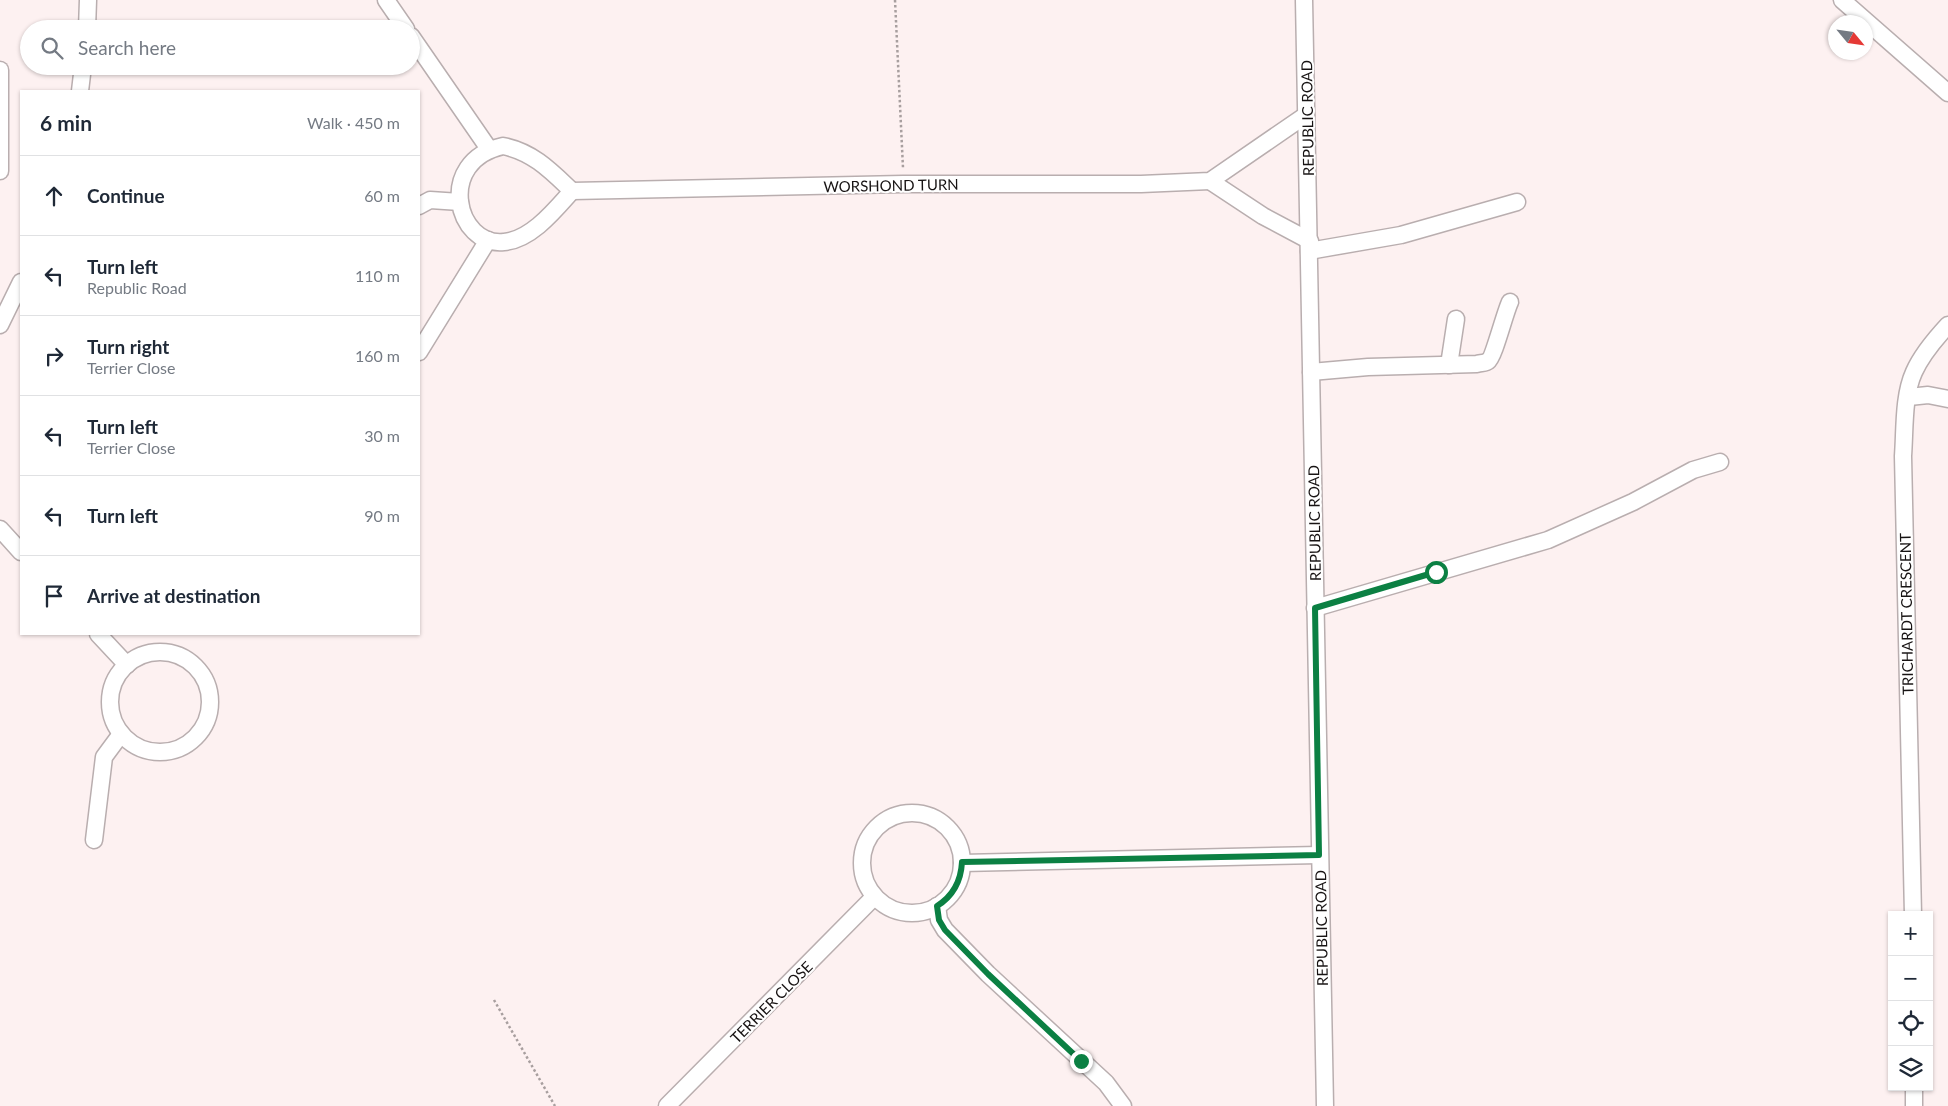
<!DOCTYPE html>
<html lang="en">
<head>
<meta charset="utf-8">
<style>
	:root { --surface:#fff; --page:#f6f6f7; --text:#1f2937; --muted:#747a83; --line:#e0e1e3 }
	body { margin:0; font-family:Lato,sans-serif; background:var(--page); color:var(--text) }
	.controls { position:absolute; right:15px; bottom:15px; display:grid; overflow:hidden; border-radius:0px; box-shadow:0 1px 4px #0004 }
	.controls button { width:45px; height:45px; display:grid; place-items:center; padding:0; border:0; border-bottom:1px solid var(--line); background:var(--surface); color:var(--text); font:25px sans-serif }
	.compass { position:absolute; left:1828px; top:15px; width:45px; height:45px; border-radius:50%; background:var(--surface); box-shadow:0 1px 4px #0004; rotate:119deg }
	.stop { position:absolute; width:15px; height:15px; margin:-11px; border:4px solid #0b8043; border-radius:50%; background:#fff }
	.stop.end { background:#0b8043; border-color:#fff; box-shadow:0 1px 5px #0008 }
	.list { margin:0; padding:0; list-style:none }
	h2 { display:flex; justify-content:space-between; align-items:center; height:65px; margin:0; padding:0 20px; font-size:21px }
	h2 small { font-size:16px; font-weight:400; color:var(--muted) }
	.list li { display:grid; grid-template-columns:32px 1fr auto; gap:15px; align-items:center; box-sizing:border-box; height:80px; padding:0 20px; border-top:1px solid var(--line) }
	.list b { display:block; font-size:19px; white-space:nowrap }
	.list p { margin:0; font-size:16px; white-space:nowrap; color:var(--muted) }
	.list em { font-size:16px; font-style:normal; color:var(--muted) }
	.icon { flex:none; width:28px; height:28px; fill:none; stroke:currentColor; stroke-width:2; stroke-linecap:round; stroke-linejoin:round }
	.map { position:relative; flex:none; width:1948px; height:1106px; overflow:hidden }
	.search { position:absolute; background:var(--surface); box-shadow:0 1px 4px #0004; left:20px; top:20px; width:400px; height:55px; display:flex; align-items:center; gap:12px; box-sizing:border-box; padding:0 18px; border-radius:28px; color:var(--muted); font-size:19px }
	.panel { position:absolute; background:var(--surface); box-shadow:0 1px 4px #0004; left:20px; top:90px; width:400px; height:545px; border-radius:0px }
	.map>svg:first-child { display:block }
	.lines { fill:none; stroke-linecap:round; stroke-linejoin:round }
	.minor-casing { stroke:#b9aeaf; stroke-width:19 }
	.path { stroke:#a89f9f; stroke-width:2.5; stroke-dasharray:2.5 2.5; stroke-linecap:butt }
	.minor { stroke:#fff; stroke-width:16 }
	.route { stroke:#0b8043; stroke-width:6 }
	.labels { text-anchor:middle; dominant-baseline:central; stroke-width:4; stroke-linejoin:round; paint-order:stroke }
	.street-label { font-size:15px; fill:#171313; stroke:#fff }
</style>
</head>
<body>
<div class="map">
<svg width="1948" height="1106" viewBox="0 0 1948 1106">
	<rect width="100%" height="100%" fill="#fdf1f1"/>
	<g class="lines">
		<defs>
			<g id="minor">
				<path d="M386,0L406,29"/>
				<path d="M1304,0L1325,1106"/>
				<path d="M1842,0L1948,93"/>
				<path d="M87,29L88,0"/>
				<path d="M411,36L489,149"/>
				<path d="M0,70V171"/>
				<path d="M80,91L83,66"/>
				<path d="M503,146C533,152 551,171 572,191C555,210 531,240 504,242C456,247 435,161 503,146Z"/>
				<path d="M1210,181L1263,216L1310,241"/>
				<path d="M572,191L903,184H1141L1210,181L1306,115"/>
				<path d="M419,206L430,200L460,202"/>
				<path d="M1309,251L1401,235L1517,202"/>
				<path d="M0,325L21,282"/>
				<path d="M419,352L488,240"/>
				<path d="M1449,365L1456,319"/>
				<path d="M1311,372L1368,367L1477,364C1480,363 1486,363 1488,361C1494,357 1505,312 1510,302"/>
				<path d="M1909,397L1928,395L1948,399"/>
				<path d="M0,529L21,552"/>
				<path d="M1315,608L1548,540L1633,502L1693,470L1720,462"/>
				<path d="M98,634L127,665"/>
				<circle cx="160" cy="702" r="50"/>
				<circle cx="912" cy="863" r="50"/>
				<path d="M94,840L104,757L121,734"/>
				<path d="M962,863L1319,855"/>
				<path d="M937,906L939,920L945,930L988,974L1106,1083L1123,1106"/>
				<path d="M1913,915L1903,456C1905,430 1903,396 1914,372C1922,354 1935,339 1948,325"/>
				<path d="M667,1106L874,897"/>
				<path d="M1914,1106V1087"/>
			</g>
		</defs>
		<!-- minor casing -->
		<use href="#minor" class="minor-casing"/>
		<!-- path -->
		<g class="path">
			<path d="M895,0L903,168"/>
			<path d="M494,1000L555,1106"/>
		</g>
		<!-- minor -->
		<use href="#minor" class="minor"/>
	</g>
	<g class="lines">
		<!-- route -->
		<path class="route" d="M1081,1061L988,974L945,930L939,920L937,906C953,896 961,881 962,862L1319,855L1315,608L1436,572"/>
	</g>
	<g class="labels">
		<!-- street labels -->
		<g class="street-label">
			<text transform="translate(1307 118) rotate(-91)">REPUBLIC ROAD</text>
			<text transform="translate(891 185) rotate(-1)">WORSHOND TURN</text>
			<text transform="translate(1314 523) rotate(-91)">REPUBLIC ROAD</text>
			<text transform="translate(1906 614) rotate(-91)">TRICHARDT CRESCENT</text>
			<text transform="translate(1321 928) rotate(-91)">REPUBLIC ROAD</text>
			<text transform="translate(771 1002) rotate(-45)">TERRIER CLOSE</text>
		</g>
	</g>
</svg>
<div class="controls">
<button>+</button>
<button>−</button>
<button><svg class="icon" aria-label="locate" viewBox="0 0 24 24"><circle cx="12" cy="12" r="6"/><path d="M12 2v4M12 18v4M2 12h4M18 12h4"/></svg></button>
<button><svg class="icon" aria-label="layers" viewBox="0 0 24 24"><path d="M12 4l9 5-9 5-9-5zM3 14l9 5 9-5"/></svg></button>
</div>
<svg class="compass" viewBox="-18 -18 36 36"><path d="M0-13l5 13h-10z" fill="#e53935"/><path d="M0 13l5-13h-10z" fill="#747a83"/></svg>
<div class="stop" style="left:1436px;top:572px"></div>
<div class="stop end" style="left:1081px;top:1061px"></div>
<div class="search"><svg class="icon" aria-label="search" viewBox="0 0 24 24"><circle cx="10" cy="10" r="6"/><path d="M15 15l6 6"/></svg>Search here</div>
<section class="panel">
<h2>6 min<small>Walk · 450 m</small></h2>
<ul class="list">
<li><svg class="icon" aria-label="ahead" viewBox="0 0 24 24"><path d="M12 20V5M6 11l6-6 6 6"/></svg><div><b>Continue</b></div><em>60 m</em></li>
<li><svg class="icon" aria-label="left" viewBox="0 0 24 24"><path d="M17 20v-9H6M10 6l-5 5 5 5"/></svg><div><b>Turn left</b><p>Republic Road</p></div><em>110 m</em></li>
<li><svg class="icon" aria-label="right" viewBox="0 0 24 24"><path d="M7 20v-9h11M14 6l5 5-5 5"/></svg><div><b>Turn right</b><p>Terrier Close</p></div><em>160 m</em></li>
<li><svg class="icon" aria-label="left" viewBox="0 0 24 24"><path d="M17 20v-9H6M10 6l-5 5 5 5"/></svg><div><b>Turn left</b><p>Terrier Close</p></div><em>30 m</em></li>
<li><svg class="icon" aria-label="left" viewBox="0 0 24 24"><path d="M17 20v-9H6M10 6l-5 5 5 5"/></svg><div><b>Turn left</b></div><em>90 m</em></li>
<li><svg class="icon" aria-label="arrive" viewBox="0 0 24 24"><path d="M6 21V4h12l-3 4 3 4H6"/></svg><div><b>Arrive at destination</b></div></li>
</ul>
</section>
</div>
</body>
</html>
